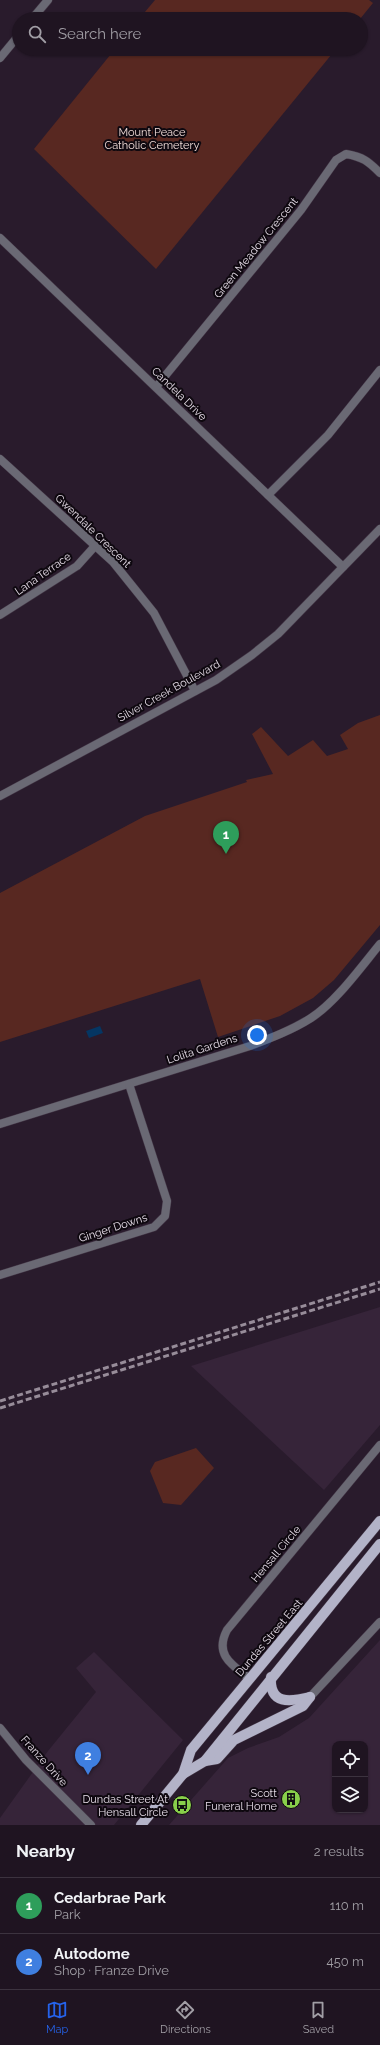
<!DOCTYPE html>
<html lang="en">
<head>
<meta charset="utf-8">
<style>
	:root { --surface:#1f1421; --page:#271d2a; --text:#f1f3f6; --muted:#a19ea5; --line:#3c333f; --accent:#2563eb }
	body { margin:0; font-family:Raleway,sans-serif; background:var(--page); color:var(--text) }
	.controls { position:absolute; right:12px; bottom:12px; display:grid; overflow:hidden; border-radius:8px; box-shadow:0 1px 3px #0004 }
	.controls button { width:36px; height:36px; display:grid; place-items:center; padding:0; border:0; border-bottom:1px solid var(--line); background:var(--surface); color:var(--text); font:20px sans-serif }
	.you { position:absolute; left:257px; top:1035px; width:14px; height:14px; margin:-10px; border:3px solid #fff; border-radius:50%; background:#1a73e8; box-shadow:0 0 0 6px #1a73e833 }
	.badge { display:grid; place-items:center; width:26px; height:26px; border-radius:50%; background:var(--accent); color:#fff; font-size:13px; font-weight:700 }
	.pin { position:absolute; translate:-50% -33px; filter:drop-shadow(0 1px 2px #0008) }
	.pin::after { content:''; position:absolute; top:21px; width:14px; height:12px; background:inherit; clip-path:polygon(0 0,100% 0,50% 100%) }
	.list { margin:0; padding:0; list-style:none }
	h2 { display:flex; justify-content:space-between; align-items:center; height:52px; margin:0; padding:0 16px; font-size:17px }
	h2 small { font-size:13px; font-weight:400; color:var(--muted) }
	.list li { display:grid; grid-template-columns:26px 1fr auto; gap:12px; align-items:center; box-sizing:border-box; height:56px; padding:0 16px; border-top:1px solid var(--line) }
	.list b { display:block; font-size:15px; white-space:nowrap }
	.list p { margin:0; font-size:13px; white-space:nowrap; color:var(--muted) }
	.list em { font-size:13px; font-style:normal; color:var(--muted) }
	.icon { flex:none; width:22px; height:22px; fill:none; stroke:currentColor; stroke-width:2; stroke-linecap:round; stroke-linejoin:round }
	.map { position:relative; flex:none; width:380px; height:1825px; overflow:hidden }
	.search { position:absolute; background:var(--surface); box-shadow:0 1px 3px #0004; left:12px; right:12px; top:12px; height:44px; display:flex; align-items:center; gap:10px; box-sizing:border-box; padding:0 14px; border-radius:22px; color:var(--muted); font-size:15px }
	.sheet { height:164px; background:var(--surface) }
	nav { display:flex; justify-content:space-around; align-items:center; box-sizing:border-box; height:56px; border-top:1px solid var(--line); background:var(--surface); font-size:11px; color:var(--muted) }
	nav a { display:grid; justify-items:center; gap:2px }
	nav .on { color:var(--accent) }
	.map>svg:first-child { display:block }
	.built { fill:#362439; fill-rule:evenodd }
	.green { fill:#582821 }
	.water { fill:#053663 }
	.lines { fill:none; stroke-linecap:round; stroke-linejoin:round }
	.minor-casing { stroke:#433646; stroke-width:9 }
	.tertiary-casing { stroke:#433646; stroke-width:9 }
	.primary-casing { stroke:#433646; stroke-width:11 }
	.minor { stroke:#6a6974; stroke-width:8 }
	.tertiary { stroke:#6a6974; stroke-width:8 }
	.primary { stroke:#b3b3c8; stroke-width:10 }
	.rail { stroke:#978c99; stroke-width:3; stroke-dasharray:6 3; stroke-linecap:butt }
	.labels { text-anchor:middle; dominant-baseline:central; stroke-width:4; stroke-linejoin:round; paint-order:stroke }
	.park-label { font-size:11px; fill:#f2ddd9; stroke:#0e080f }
	.street-label { font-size:11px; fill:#e6dde8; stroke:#0e080f }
	.poi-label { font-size:11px; fill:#e6dde8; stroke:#0e080f; text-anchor:end }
</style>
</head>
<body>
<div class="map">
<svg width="380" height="1825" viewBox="0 0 380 1825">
	<rect width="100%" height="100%" fill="#291b2c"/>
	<!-- built -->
	<g class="built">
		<path d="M380,1307V1425L324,1490L191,1366Z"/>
		<path d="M380,1640V1825H169L228,1758L248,1748L279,1737L309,1718ZM335,1744H365V1810H335Z"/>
		<path d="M94,1652L183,1740L114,1825H0V1818L48,1751L96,1692L76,1668Z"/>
	</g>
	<!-- green -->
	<g class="green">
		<path d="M155,0H369L373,3L360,19H139Z"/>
		<path d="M115,49H336L156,269L34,149Z"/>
		<path d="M380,715V925L334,980L313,998L280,1016L218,1037L200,979L0,1042V893L145,816L247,782L246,780L273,774L252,734L261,727L288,756L313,740L327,756L348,749L340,735L358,723Z"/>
		<path d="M196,1448L214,1468L181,1505L163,1503L150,1471L155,1462Z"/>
	</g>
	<!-- water -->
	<path class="water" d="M100,1026L103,1033L89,1038L86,1031Z"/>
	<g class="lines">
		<defs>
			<g id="minor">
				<path d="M32,19L48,0"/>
				<path d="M0,58L19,35"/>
				<path d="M0,238L343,567"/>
				<path d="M156,387L301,210L336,160L346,154C363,157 368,161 380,173"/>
				<path d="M0,459L113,562L154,613L195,691"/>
				<path d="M268,495L328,435L380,370"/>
				<path d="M0,615L77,566L95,546"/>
				<path d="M0,1124L250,1046C271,1038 292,1030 311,1018C336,1002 361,967 380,944"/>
				<path d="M0,1275L154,1227L165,1216L167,1201L129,1084"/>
				<path d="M0,1728L26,1760L91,1825"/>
			</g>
			<g id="tertiary">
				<path d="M0,796L216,680L252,655L278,634L380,529"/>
				<path d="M250,1679C232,1665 214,1655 227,1630L380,1445"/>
				<path d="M310,1697L380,1622"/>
			</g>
			<g id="primary">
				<path d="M271,1677C269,1705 290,1702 310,1697"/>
				<path d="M205,1761L217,1759L234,1740L303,1706L310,1697"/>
				<path d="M183,1774L205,1761L380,1544"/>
				<path d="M141,1825L183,1774L191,1750L380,1521"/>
			</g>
		</defs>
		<!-- minor casing -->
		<use href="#minor" class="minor-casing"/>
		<!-- tertiary casing -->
		<use href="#tertiary" class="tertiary-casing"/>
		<!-- primary casing -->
		<use href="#primary" class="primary-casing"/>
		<!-- minor -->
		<use href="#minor" class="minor"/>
		<!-- tertiary -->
		<use href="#tertiary" class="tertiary"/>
		<!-- primary -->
		<use href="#primary" class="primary"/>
		<!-- rail -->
		<g class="rail">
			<path d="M0,1401L380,1282"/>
			<path d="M0,1408L380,1289"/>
		</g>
	</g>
	<!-- icons -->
	<defs>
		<symbol id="building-disc" viewBox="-11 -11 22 22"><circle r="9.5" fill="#88cf4a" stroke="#0e080f"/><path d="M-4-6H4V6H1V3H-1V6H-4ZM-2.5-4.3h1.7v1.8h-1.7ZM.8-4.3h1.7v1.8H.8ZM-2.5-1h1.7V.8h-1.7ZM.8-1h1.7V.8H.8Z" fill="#111"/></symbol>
		<symbol id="bus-disc" viewBox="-11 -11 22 22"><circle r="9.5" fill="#88cf4a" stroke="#0e080f"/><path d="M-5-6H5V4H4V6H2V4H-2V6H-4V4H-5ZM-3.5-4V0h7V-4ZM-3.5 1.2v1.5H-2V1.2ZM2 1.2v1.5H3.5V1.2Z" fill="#111"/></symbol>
	</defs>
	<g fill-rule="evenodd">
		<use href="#building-disc" x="280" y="1788" width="22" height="22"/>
		<use href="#bus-disc" x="171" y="1794" width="22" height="22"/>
	</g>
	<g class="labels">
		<!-- park labels -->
		<g class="park-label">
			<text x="152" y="132">Mount Peace<tspan x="152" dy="13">Catholic Cemetery</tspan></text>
		</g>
		<!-- street labels -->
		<g class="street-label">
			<text transform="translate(256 248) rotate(-51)">Green Meadow Crescent</text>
			<text transform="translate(179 394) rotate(44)">Candela Drive</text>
			<text transform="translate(93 531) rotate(44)">Gwendale Crescent</text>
			<text transform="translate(43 574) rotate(-35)">Lana Terrace</text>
			<text transform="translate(169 691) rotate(-29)">Silver Creek Boulevard</text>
			<text transform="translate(202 1049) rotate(-18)">Lolita Gardens</text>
			<text transform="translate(113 1228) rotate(-18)">Ginger Downs</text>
			<text transform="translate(276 1554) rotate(-50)">Hensall Circle</text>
			<text transform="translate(269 1638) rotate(-50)">Dundas Street East</text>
			<text transform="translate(44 1761) rotate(48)">Franze Drive</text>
		</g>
		<!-- poi labels -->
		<g class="poi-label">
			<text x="277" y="1793">Scott<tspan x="277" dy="13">Funeral Home</tspan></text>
			<text x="168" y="1799">Dundas Street At<tspan x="168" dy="13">Hensall Circle</tspan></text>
		</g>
	</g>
</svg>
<div class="controls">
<button><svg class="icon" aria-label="locate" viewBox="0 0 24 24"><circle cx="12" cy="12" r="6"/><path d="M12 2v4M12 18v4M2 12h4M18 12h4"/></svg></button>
<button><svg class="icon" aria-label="layers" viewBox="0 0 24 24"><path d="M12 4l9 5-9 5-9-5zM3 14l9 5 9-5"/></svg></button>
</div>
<div class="you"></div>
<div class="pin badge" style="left:226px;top:854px;background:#2e9e5b">1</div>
<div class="pin badge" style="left:88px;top:1775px;background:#3f7fe0">2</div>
<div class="search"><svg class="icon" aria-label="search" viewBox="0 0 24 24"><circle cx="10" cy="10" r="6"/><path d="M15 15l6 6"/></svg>Search here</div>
</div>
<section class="sheet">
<h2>Nearby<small>2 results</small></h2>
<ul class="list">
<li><span class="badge" style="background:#2e9e5b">1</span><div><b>Cedarbrae Park</b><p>Park</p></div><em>110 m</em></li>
<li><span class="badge" style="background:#3f7fe0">2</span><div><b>Autodome</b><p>Shop · Franze Drive</p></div><em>450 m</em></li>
</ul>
</section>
<nav>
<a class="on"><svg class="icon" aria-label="map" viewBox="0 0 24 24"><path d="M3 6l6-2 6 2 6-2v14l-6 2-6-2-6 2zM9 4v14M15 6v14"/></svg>Map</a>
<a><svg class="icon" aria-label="directions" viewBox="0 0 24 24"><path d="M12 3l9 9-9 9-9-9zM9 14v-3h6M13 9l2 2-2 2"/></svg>Directions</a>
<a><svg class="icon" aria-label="saved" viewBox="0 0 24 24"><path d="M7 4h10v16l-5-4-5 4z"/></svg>Saved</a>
</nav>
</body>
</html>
